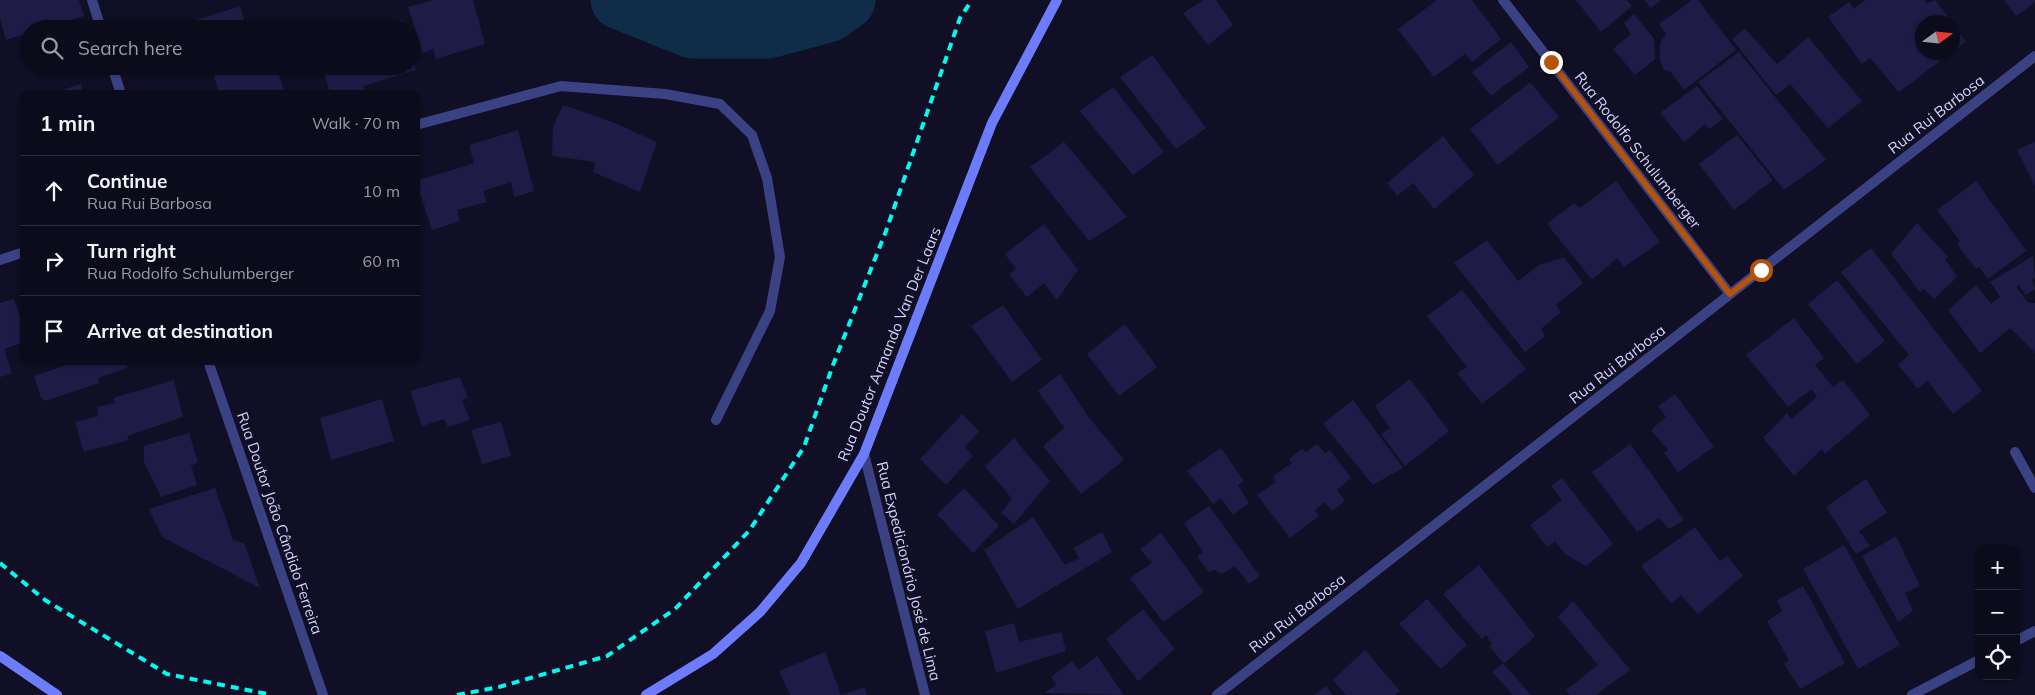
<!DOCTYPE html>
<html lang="en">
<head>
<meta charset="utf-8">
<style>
	:root { --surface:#0c0b1c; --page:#151425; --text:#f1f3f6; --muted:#9a9ba3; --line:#2c2b3b }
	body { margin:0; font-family:Mulish,sans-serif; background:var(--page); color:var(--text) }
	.controls { position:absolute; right:15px; bottom:15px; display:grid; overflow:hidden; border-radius:10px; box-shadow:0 1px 4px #0004 }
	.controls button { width:45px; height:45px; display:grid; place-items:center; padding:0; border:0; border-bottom:1px solid var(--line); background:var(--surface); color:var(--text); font:25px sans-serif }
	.compass { position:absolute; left:1915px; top:15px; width:45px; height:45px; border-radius:50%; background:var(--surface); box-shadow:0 1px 4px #0004; rotate:75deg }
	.stop { position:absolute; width:15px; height:15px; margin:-11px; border:4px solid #b45309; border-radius:50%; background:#fff }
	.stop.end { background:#b45309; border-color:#fff; box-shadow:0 1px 5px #0008 }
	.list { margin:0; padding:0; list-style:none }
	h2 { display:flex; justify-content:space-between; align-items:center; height:65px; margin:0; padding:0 20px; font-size:21px }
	h2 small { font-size:16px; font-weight:400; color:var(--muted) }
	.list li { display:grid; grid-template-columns:32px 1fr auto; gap:15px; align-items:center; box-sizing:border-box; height:70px; padding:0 20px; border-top:1px solid var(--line) }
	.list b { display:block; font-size:19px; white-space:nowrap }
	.list p { margin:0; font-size:16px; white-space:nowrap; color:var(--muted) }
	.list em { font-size:16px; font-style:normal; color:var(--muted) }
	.icon { flex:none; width:28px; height:28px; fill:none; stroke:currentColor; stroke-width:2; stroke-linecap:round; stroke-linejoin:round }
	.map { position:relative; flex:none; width:2035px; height:695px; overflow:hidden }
	.search { position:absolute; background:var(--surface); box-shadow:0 1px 4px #0004; left:20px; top:20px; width:400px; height:55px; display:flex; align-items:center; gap:12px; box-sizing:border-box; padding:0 18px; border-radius:28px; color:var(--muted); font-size:19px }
	.panel { position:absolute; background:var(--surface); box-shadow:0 1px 4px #0004; left:20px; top:90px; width:400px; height:275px; border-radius:10px }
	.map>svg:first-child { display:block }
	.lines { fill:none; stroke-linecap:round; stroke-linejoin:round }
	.river { stroke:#0f2d49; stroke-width:59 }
	.building { fill:#1e1b46 }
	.street { stroke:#3b4283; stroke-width:10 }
	.secondary { stroke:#6c7cfd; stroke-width:10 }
	.rail { stroke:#03faf2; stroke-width:4; stroke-dasharray:8 6; stroke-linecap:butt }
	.route { stroke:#b45309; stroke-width:6 }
	.labels { text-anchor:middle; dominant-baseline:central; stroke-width:4; stroke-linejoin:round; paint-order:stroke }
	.street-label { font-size:15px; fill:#d3d4fe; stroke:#100f25 }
</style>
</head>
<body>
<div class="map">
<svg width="2035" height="695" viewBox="0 0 2035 695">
	<rect width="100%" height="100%" fill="#100f25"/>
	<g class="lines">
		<!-- river -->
		<path class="river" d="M620,0L692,29H768L828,13L846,0"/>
	</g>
	<!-- building -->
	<g class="building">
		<path d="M0,0H79L84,16L43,29H29V33L6,40L0,19Z"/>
		<path d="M433,0H473L485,44L436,59L433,49L423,53L408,7Z"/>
		<path d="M1203,0H1216L1233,25L1208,45L1183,13Z"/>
		<path d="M1437,0H1472L1501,39L1472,62L1465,54L1434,77L1398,29Z"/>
		<path d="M1576,0H1627L1632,6L1601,32Z"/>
		<path d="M1644,0H1661L1651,8Z"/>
		<path d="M1692,0H1698L1736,50L1684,90L1670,71L1664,70L1660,61V43L1666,34L1659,24Z"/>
		<path d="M1865,0H1924L1927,4L1935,0L1952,22H1922V52H1952L1899,92L1870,58L1862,64L1828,17L1849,2L1854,9Z"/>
		<path d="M2004,0H2035V2L2016,16Z"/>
		<path d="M240,6L247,29H198L196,20Z"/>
		<path d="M1634,14L1654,39L1655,59L1635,75L1613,49L1631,34L1624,23Z"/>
		<path d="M402,20L404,29H372V28Z"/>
		<path d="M1952,24L1966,42L1952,52Z"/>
		<path d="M1745,29L1777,64L1808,37L1862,101L1828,128L1790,84L1776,95L1732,39Z"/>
		<path d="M1511,42L1529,67L1491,96L1472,72Z"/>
		<path d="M1739,52L1826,160L1784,190L1698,82Z"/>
		<path d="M412,55L416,70L363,86L365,94H330L323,66H411Z"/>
		<path d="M1152,55L1206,128L1176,149L1120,77Z"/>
		<path d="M243,66H276L285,94H219L214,76Z"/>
		<path d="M1530,82L1559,117L1498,165L1470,129Z"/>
		<path d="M81,84L84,94H52V93Z"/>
		<path d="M1697,86L1723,119L1710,129L1705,124L1684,142L1660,113Z"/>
		<path d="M1113,87L1164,152L1133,175L1080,111Z"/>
		<path d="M563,105L610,121L657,142L640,192L593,172L595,162L552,156L553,127Z"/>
		<path d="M518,130L534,191L514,197L511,182L483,191L487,202L457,210L460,221L432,230L416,181L474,163L469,145Z"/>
		<path d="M1737,135L1773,180L1734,210L1699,164Z"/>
		<path d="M1443,136L1474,175L1434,209L1413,183L1397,196L1387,183Z"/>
		<path d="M1064,142L1127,217L1089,241L1030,167Z"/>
		<path d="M2035,142V186L2017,150Z"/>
		<path d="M1616,181L1660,242L1624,267L1617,258L1592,280L1547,224L1574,203L1580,208Z"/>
		<path d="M1976,181L2026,251L1988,279L1979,267L1976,269L1957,244L1960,241L1937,210Z"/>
		<path d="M1917,223L1948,257L1945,259L1957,277L1934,299L1924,289L1920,292L1891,254Z"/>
		<path d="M1044,224L1078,270L1057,300L1044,283L1027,297L1009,274L1016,269L1005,254Z"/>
		<path d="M1487,240L1518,281L1539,265L1564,257L1583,283L1556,305L1561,312L1541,329L1545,336L1525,352L1454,263Z"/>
		<path d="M1871,248L1982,391L1953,414L1927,380L1918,389L1898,365L1909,355L1841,272Z"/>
		<path d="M2033,256L2035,278L2032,279L2035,289L2026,295L2019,285L2016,287L2029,303H2035V353L2010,328L1980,353L1948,310L1976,285L1991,304L2000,297L1990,282Z"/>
		<path d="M1837,280L1885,341L1857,364L1808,304Z"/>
		<path d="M1462,290L1526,369L1482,404L1457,373L1467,367L1427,316Z"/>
		<path d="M14,299L24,328V342L4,349L12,374L0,377V303Z"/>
		<path d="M1003,305L1042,360L1012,382L971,326Z"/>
		<path d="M1794,318L1824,358L1815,365L1833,387L1843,380L1870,415L1825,454L1822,449L1794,476L1763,438L1787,413L1791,419L1817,397L1812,389L1788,407L1746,355Z"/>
		<path d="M1125,324L1157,367L1119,396L1087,354Z"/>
		<path d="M78,361H129L127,368L98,378L99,383L45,401L41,398L34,376Z"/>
		<path d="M1060,374L1087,415L1124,460L1081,494L1043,446L1064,428L1038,391Z"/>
		<path d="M460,377L468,398L462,400L470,420L448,427L444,419L422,426L410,391Z"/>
		<path d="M1410,379L1449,431L1405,466L1381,434L1390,428L1375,406Z"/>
		<path d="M174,380L183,417L127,436L129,440L84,452L75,422L98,416L97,407L115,403L113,398Z"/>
		<path d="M1675,394L1714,447L1678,472L1664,453L1668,450L1651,430L1666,417L1658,406Z"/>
		<path d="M382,399L394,441L331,460L320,418Z"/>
		<path d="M1353,400L1403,468L1373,485L1323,424Z"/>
		<path d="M962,414L979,431L965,447L973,456L946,485L920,459Z"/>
		<path d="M501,422L511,456L482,464L471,430Z"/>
		<path d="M189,433L198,463L191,465L197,485L161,497L144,462V446Z"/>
		<path d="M1014,438L1050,481L1014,524L1001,513L1012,499L985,466Z"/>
		<path d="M1317,444L1325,453L1330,450L1351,478L1337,490L1345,501L1332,511L1325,502L1315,510L1319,516L1290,538L1257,495L1276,482L1273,476L1292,463L1289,459L1302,449L1306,452Z"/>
		<path d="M1630,444L1684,520L1669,529L1659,518L1637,532L1592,472Z"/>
		<path d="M1221,448L1244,481L1238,485L1249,503L1233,515L1221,498L1213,504L1187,471Z"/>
		<path d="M1562,478L1613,544L1586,566L1565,554L1555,541L1547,547L1530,525L1562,500L1551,486Z"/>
		<path d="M1866,479L1887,513L1859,531L1870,546L1856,554L1826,507Z"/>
		<path d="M215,488L233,540L244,543L260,588L162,537L149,509Z"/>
		<path d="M964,488L999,526L973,553L937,514Z"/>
		<path d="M1209,506L1260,576L1249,584L1235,566L1222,574L1214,570L1209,572L1197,556L1203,552L1184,523Z"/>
		<path d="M1033,517L1065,565L1079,558L1073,548L1102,532L1112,552L1018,609L984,550Z"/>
		<path d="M1695,527L1720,561L1727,556L1743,576L1698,614L1681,595L1671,603L1641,566Z"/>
		<path d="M1161,533L1204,592L1163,622L1130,578L1152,563L1140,549Z"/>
		<path d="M1896,536L1920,586L1905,593L1913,611L1898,622L1862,556Z"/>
		<path d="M1844,545L1900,645L1858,669L1803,569Z"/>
		<path d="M1479,565L1535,636L1504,664L1489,646L1492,644L1486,635L1482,639L1443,594Z"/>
		<path d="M1803,586L1845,663L1800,689L1784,664L1789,660L1767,621L1782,611L1777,600Z"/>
		<path d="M1427,599L1467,645L1441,669L1399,624Z"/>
		<path d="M1573,601L1630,670L1596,695H1570L1566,690L1598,665L1558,617Z"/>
		<path d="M1143,609L1175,649L1138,681L1106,639Z"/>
		<path d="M1014,623L1019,642L1061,632L1066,651L996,673L985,631Z"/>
		<path d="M1365,650L1400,691L1395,695H1346L1333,680Z"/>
		<path d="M825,652L841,695H790L779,671Z"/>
		<path d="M1097,656L1124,695L1044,693L1056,685L1051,677L1072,661L1079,670Z"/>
		<path d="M1503,663L1531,695H1513L1492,672Z"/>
		<path d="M1326,686L1333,695H1314Z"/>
		<path d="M865,687L867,695H841Z"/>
	</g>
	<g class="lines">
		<!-- street -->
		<g class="street">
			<path d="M92,0L101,29"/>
			<path d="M1503,0L1730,294"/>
			<path d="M112,66L121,94"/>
			<path d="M416,125L561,86L665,94L720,104L752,135L767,178L780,257L770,311L716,420"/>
			<path d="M0,260L24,252"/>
			<path d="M208,361L323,695"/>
			<path d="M2015,452L2035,488"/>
			<path d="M864,454L925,695"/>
			<path d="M2016,641L2035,631"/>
			<path d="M1217,695L2035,56"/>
			<path d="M1912,695L1979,660"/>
		</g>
		<!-- secondary -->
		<g class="secondary">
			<path d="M0,656L57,695"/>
			<path d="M646,695L713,654L760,612L801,563L864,454L992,123L1057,0"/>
		</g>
		<!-- rail -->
		<g class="rail">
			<path d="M0,563L45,600L167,674L272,695"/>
			<path d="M457,695L499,687L607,656L675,609L749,531L804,447L833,365L886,231L960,18L972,0"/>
		</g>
	</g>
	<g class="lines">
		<!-- route -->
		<path class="route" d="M1551,62L1730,294L1761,270"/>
	</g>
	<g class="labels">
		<!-- street labels -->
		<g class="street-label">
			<text transform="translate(1936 114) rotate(-38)">Rua Rui Barbosa</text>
			<text transform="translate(1638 150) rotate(52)">Rua Rodolfo Schulumberger</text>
			<text transform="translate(889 344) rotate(-68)">Rua Doutor Armando Van Der Laars</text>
			<text transform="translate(1617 364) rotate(-38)">Rua Rui Barbosa</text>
			<text transform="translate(280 523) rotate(71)">Rua Doutor João Cândido Ferreira</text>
			<text transform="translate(909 571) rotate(76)">Rua Expedicionário José de Lima</text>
			<text transform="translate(1297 613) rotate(-38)">Rua Rui Barbosa</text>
		</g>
	</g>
</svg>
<div class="controls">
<button>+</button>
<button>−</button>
<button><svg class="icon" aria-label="locate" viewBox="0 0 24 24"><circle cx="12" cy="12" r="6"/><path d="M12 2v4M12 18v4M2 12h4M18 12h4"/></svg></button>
</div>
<svg class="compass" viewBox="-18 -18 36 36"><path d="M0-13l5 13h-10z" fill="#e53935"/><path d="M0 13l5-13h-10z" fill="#9a9ba3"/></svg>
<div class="stop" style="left:1761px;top:270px"></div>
<div class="stop end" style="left:1551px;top:62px"></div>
<div class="search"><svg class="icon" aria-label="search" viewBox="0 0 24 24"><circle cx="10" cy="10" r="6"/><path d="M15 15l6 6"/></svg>Search here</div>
<section class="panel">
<h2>1 min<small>Walk · 70 m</small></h2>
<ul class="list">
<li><svg class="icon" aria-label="ahead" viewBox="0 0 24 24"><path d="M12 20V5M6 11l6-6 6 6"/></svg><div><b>Continue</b><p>Rua Rui Barbosa</p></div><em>10 m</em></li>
<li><svg class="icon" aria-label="right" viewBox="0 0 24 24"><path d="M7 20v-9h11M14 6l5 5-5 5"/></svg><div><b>Turn right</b><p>Rua Rodolfo Schulumberger</p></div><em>60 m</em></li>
<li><svg class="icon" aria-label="arrive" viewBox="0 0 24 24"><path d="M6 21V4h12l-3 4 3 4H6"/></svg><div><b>Arrive at destination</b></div></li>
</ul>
</section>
</div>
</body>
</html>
